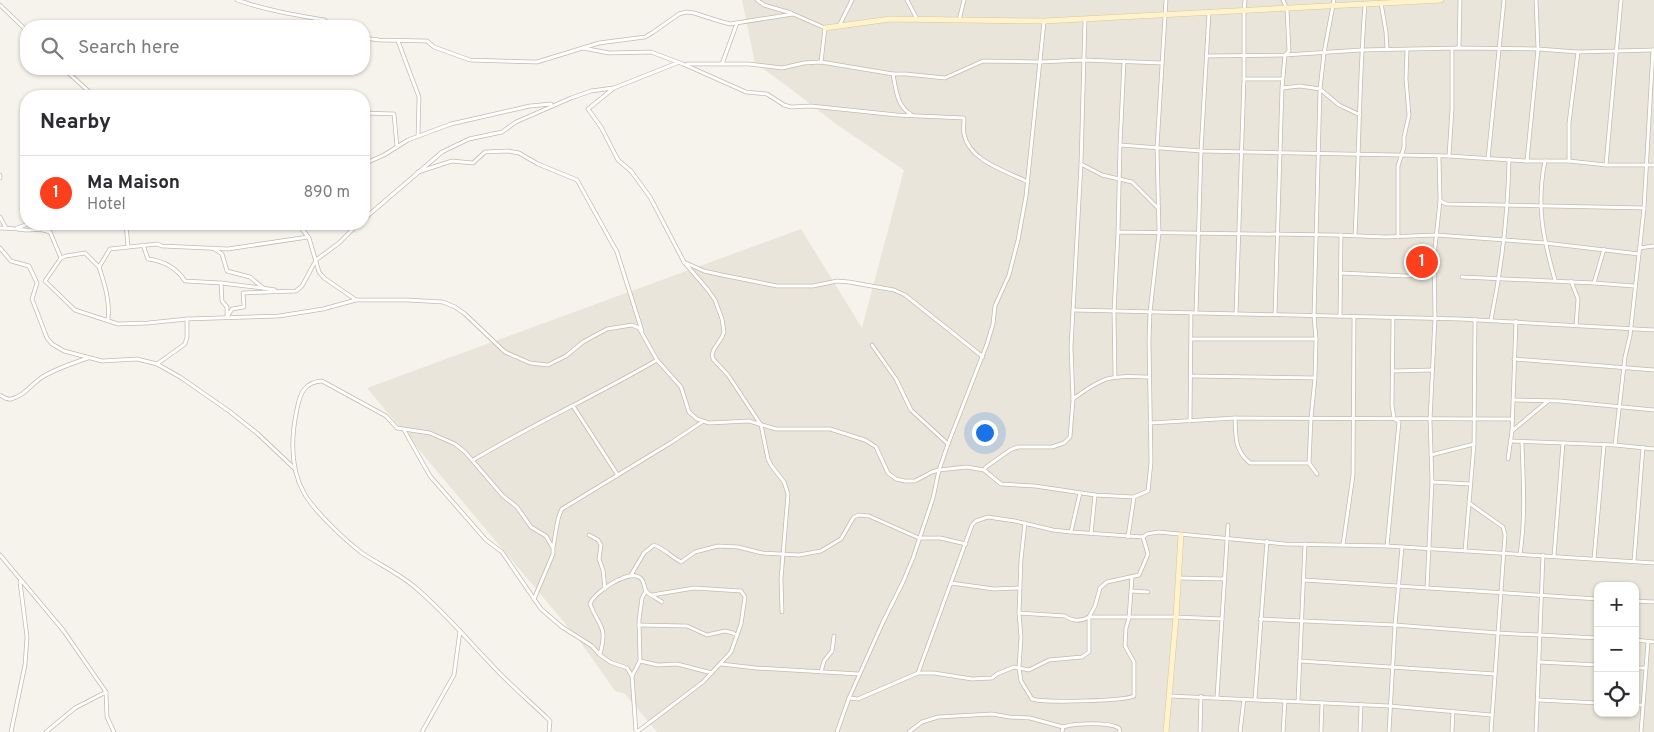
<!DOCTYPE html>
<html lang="en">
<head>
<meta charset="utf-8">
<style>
	:root { --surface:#fff; --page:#f7f7f7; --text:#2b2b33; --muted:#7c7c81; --line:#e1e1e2; --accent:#fc3f1d }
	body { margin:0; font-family:Overpass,sans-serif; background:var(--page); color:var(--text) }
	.controls { position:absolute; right:15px; bottom:15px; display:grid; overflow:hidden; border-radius:10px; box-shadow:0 1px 4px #0004 }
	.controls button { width:45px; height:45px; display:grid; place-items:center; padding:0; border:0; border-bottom:1px solid var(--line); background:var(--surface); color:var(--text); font:25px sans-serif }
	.you { position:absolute; left:984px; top:432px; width:18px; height:18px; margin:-12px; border:4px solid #fff; border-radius:50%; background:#1a73e8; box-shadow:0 0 0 8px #1a73e833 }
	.badge { display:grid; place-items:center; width:32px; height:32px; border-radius:50%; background:var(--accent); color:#fff; font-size:16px; font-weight:700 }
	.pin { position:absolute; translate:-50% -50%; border:2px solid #fff; box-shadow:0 1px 5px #0006 }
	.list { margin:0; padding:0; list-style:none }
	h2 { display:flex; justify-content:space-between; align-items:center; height:65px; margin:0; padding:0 20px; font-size:21px }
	h2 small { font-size:16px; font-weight:400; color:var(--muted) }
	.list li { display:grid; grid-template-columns:32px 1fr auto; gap:15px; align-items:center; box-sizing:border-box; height:75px; padding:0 20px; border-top:1px solid var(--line) }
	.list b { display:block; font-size:19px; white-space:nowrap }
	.list p { margin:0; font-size:16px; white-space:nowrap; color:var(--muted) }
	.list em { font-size:16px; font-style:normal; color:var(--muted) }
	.icon { flex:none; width:28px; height:28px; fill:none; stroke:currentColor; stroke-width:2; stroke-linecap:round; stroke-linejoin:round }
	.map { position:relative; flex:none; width:1654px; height:732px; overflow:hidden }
	.search { position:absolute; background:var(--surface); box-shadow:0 1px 4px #0004; left:20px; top:20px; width:350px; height:55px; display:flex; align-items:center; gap:12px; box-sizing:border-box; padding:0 18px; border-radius:20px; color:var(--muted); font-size:19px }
	.panel { position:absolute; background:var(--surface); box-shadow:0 1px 4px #0004; left:20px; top:90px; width:350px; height:140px; border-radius:20px }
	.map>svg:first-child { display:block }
	.residential { fill:#eae5da; fill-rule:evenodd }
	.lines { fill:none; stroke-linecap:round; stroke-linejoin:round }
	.street-casing { stroke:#c2bbae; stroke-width:4.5 }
	.secondary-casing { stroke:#d6c79b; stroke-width:6 }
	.street { stroke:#fff; stroke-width:3 }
	.secondary { stroke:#fff3cd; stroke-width:5 }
</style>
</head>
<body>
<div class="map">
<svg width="1654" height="732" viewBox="0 0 1654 732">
	<rect width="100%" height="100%" fill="#f6f3ec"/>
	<!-- residential -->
	<path class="residential" d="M742,0H1654V732H657L625,694L615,691L579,640L367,388L801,229L862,328L904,170L836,124L791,89L755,63ZM1598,586H1635V713H1598Z"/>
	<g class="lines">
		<defs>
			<g id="street">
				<path d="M237,0C265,10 295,15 325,20L327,26"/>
				<path d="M757,0L764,5L791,13"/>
				<path d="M907,0L917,19"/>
				<path d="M1381,3L1386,32L1387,50"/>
				<path d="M0,5L26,30"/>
				<path d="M959,20L964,0"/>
				<path d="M839,26L852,0"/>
				<path d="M364,38L379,40L427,41L434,47L470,60L537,62L599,43L645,37L652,33L679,14L686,12L694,13L719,21L730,24L793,14L825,28L821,62"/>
				<path d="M398,41L419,97L418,136"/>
				<path d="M583,48L609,53L651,52L683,64L746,92L767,94L784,105L791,107L811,106L897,115L964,118C964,123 963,129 964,134C969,161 1006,171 1028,182"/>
				<path d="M1459,48L1460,0"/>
				<path d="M1207,56L1285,55L1361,50L1459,48L1538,49L1578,52L1654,50"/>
				<path d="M677,63L614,88L588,109L601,127L618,160L631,171L650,197L684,262L708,290L715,300L722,319L724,332L722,337L714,349L712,355L713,359L728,375L761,425L768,459L771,465L784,482L788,494L781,579L782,612"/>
				<path d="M687,64H749L782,68L804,63L821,62L893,74H906L945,78L983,61L1040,62L1083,60L1162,63"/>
				<path d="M722,64L737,23"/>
				<path d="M64,69L94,96"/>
				<path d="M893,74C896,90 897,107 912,115"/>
				<path d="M1244,79H1282"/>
				<path d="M1282,88L1300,86L1320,89L1339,105L1360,115"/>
				<path d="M364,113L394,114L397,147"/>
				<path d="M1120,145L1124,61"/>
				<path d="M1449,156L1452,109V49"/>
				<path d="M1488,159L1504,0"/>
				<path d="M1527,161L1538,49L1536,0"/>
				<path d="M1545,161C1536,205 1543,238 1555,280"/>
				<path d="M1569,161V123L1578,52"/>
				<path d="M364,164L384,155L408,140L451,124L530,106L551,104"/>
				<path d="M1081,164L1102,175L1132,182L1158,208"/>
				<path d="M1606,165L1621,0"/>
				<path d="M418,172L452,161L473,163L485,152L508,151L519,153L538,164L577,180L617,252L642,331"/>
				<path d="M0,175V178"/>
				<path d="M1440,201L1447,204L1644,208"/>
				<path d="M0,217L6,228"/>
				<path d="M364,219L442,152L469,139L502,132L516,122L571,98L591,91L613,88"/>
				<path d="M126,224L128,247"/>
				<path d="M298,224L309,238L319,272L324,278L356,300"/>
				<path d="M0,228C9,228 17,229 25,230C37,230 38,228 50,232L61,258L66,256L85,253L99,267L110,249L157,244L162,246L228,249L308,237"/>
				<path d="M17,228L28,224"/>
				<path d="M1118,232L1120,145L1201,151L1449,156L1527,161H1569L1606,165H1654"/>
				<path d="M1355,235C1359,158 1359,81 1365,4"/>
				<path d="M1398,237V166L1404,147V137L1409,115L1406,79L1407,50"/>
				<path d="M143,245L148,259C164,261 176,267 185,281L221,283L263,288"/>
				<path d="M0,248L11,261L29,266L37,283L32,299L47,338L52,344L64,351L102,361L137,359L157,364L180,377L229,411L258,434L295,469"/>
				<path d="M213,248L222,254L227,271L250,277L263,288L275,290"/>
				<path d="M1639,248L1654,246"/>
				<path d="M61,258L45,281L75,310L118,324L148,323L187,319"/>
				<path d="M684,262L704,271L722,275L777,286H813L837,281L849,282L894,290L905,295L983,357"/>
				<path d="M99,267C105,285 110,301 108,320"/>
				<path d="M1341,273L1406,276L1435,275"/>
				<path d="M1462,277L1594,283L1604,249"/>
				<path d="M1571,281L1578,299L1576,325"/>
				<path d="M221,283L222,301L227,307V317L232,309L244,307L243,293L296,291L302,286L316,260L339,243L358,224"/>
				<path d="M1594,283L1634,286"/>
				<path d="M1073,310L1460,319L1654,330"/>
				<path d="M1196,313L1201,151L1209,12"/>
				<path d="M1236,314L1244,79V10L1245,0"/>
				<path d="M1275,315L1282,88L1285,55L1289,51L1287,9L1283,0"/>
				<path d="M1340,316L1341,235"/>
				<path d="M1491,320C1502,266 1508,214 1509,159"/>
				<path d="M1191,339H1316"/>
				<path d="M872,345L896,379L911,410L948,444"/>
				<path d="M1514,359L1654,370"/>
				<path d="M157,364L185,344L187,337V319L279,316L323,309L356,300H407L443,302L455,307L465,314L505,352L530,363L548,365L566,356L583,342L607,329L632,325L639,328L657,360L681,387L689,412L697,419L709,423L749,421L776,429H830L865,440L876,447L888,473L896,479L905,481H915L932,472L939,470L967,467L984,470L1001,484L1035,486L1095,495L1134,497"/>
				<path d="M1393,371L1432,370"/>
				<path d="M1115,376L1114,312L1118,232L1335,235L1386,237L1436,235L1545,243L1639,254"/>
				<path d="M1190,376L1315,378"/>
				<path d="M0,395C3,397 7,400 11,399C25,396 33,382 44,376C58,368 73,363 88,358"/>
				<path d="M1073,399C1106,375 1109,376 1149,377"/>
				<path d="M1513,400L1560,401L1654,410"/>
				<path d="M573,406L617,474"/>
				<path d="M1235,418C1236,436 1234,450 1250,463H1309"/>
				<path d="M1190,421L1191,313"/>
				<path d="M1150,423L1235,418L1512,419"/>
				<path d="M404,430L430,476L486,540L502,552L541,609L562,627L592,646L600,655L610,662L627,668L632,676L636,732"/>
				<path d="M1512,431L1548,401"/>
				<path d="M1510,441L1615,445L1654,449"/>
				<path d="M1615,445L1625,357L1630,336L1644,208L1653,50"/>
				<path d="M1431,455L1474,444"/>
				<path d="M1508,459L1512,431L1516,321"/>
				<path d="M473,460C533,424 597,395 657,360"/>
				<path d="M984,470L986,467L1010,450L1018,447H1052L1064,443L1070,437L1073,400L1071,347L1081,164L1085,19"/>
				<path d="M1317,474L1309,463L1311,418L1315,378L1316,339L1314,316L1320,89L1324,53L1334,0"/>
				<path d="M1432,482L1470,484"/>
				<path d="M1469,503L1503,527L1505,535L1491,732"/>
				<path d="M1025,523L1021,559L1019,613L1021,637L1019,668L1021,681L1032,699C1044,703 1124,701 1134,696V662L1125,646L1126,628L1129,618L1132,577"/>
				<path d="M1071,532L1080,493"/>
				<path d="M1091,534L1095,495"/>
				<path d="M589,535L598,540L601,545L599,559L603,570L605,589"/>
				<path d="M1128,537L1134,497L1148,491L1151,462L1149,341L1150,312L1159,233L1157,147L1166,0"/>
				<path d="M1343,545L1353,475L1354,316"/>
				<path d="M1387,546L1399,422L1394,418L1392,405L1393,318"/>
				<path d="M553,547C556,536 556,518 562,509L672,442L702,422"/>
				<path d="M1465,551L1474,444L1475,319"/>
				<path d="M1520,554C1526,516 1523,479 1522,442"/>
				<path d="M0,555L63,630L106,692L107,717L114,732"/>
				<path d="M1554,556L1563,443"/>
				<path d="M1594,559L1604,445"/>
				<path d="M1634,561L1643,447"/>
				<path d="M631,575L644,553L654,545C665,549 670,556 681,562L695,552L718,546L738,547L762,553L799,555L821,551L841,539L852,520L854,517L859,515L869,516L919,538H940L966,544"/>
				<path d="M1179,578L1225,579"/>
				<path d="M1304,580L1598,599"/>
				<path d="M951,583L994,589L1020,588"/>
				<path d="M1427,588L1432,482L1430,420L1435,318L1434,257L1440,201L1439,156"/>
				<path d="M1131,591L1148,592"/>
				<path d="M534,599L553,554V548L546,536L531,527L517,507L503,496L465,452L455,444L430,433L397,428L386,416L322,381C304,382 300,394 297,409C291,437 290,468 304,493C314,511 346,541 362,553C380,565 400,574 416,588C443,611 466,638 490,663C507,682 527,699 545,716L550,721L549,732"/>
				<path d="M1635,601L1654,602"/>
				<path d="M1019,613L1065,616C1072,621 1080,622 1089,617H1176L1222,619"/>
				<path d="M1260,619L1395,625L1498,633L1598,638"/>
				<path d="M639,625L687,626L707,635L725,631L733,633L737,636"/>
				<path d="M1635,640L1654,642"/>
				<path d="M600,654C608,625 599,628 590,604C594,592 628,570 639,577C645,580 643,586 646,591C649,595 658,599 662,602"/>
				<path d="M640,661L658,665L677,664L712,673"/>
				<path d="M1300,661L1495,674"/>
				<path d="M1539,662L1598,665"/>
				<path d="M721,664L756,668L859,674"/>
				<path d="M1635,668H1646"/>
				<path d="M821,672L824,661L832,651L834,636"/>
				<path d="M918,673L972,525L976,521L988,517L1015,521L1053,530L1071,532L1143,537L1147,534L1158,532L1285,544L1387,546L1654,563"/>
				<path d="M632,676L640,661L639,620L642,598L646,591"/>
				<path d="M1170,696L1390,706L1491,715"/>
				<path d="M1217,697L1228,525"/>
				<path d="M849,698L858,699L918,673H934L972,679L992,678L997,674L1014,667L1029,670L1049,660L1082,657L1089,652V617L1095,606L1100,588L1107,582L1139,575L1148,554L1143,537"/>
				<path d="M1255,699L1267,541"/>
				<path d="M1539,700L1598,703"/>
				<path d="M1298,701L1305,544"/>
				<path d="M1635,705H1642"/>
				<path d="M11,732L25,665L27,637L20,582"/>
				<path d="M46,732L75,708L106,692"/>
				<path d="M422,732L454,675L460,631"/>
				<path d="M637,732L703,682L731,652L741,624L745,597L741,591L694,588L652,595"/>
				<path d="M837,732L849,698L883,622L903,582L913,558L933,498L939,470L948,444L987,344L993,324L995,306L1009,275L1018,240L1026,196L1044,22"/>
				<path d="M909,732L922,722L938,717L992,714L1009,717L1030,718L1063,727"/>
				<path d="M1062,732L1063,727C1075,723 1109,722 1119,728L1120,732"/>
				<path d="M1200,732L1201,696"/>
				<path d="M1240,732L1244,699"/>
				<path d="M1283,732L1285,701"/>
				<path d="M1321,732L1322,703"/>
				<path d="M1360,732L1361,705"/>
				<path d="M1389,732L1395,625L1402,547"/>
				<path d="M1452,732L1453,711"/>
				<path d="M1536,732L1543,555"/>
				<path d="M1641,732L1648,642"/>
			</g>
			<g id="secondary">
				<path d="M825,28L890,19L1044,21L1441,0"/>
				<path d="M1166,732L1176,617L1181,535"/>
			</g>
		</defs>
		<!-- street casing -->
		<use href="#street" class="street-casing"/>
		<!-- secondary casing -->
		<use href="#secondary" class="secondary-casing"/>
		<!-- street -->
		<use href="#street" class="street"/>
		<!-- secondary -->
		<use href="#secondary" class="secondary"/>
	</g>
</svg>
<div class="controls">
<button>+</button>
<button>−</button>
<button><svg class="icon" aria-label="locate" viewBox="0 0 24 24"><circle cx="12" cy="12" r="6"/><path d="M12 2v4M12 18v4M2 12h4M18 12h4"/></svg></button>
</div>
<div class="you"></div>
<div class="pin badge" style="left:1422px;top:262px">1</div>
<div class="search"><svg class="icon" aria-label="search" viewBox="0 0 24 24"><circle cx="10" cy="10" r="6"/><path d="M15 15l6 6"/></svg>Search here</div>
<section class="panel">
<h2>Nearby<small></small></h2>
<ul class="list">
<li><span class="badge">1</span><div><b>Ma Maison</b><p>Hotel</p></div><em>890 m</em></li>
</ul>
</section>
</div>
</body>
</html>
